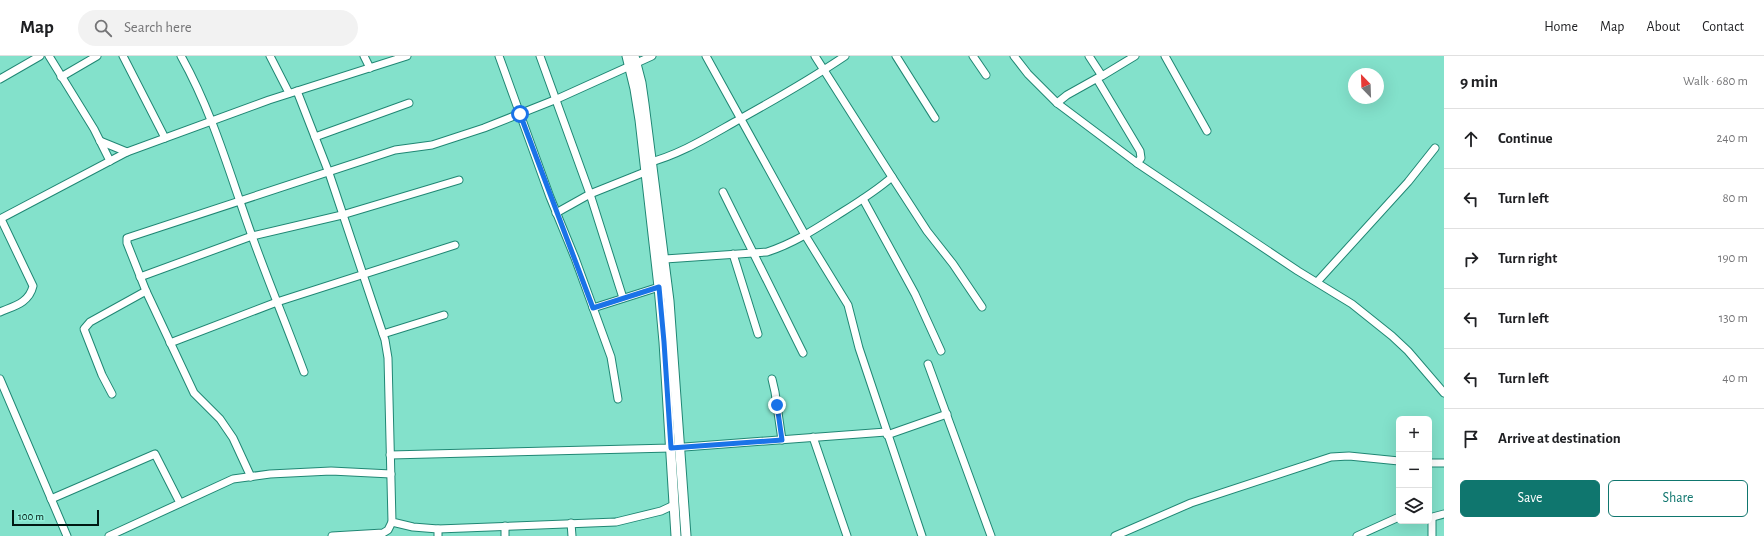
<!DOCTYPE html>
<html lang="en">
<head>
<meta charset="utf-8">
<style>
	:root { --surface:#fff; --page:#f2f2f2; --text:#202124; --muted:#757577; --line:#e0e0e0; --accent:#0f766e }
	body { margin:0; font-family:"Alegreya Sans",sans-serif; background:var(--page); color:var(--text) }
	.controls { position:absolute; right:12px; bottom:12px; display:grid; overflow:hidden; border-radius:6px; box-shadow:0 4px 16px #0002 }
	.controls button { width:36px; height:36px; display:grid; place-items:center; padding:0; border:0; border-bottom:1px solid var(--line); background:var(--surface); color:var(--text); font:20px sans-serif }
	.compass { position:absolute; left:1348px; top:12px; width:36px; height:36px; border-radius:50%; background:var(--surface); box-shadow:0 4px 16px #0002; rotate:337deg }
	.scale { position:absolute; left:12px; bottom:10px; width:87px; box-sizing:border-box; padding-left:4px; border:2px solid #001812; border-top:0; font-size:11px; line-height:14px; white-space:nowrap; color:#001812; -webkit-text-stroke:3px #90eed8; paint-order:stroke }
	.stop { position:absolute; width:12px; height:12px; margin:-9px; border:3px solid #1a73e8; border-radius:50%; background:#fff }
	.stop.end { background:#1a73e8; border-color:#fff; box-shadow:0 1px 4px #0008 }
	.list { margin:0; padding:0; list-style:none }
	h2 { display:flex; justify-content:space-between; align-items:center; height:52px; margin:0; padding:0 16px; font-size:17px }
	h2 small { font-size:13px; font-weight:400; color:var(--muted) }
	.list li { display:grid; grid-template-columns:26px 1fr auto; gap:12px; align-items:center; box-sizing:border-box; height:60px; padding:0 16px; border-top:1px solid var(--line) }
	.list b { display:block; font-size:15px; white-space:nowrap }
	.list em { font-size:13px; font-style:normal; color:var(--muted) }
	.actions { display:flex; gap:8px; padding:12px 16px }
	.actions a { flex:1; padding:9px 0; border:1px solid var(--accent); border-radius:6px; text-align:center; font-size:14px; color:var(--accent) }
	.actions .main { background:var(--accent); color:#fff }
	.icon { flex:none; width:22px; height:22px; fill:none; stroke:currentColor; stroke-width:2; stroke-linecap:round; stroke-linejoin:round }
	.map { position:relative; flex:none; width:1444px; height:480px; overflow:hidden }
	header { display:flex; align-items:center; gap:24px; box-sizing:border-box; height:56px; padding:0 20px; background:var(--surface); border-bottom:1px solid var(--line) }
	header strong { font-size:19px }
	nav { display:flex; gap:22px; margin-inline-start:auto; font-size:14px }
	.search { width:280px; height:36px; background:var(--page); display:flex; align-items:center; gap:10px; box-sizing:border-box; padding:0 14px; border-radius:22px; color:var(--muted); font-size:15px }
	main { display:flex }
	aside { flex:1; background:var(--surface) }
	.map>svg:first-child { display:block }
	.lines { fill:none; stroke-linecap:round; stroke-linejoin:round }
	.minor-casing { stroke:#208774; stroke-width:9 }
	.major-casing { stroke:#208774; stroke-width:11 }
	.minor { stroke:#fff; stroke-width:7 }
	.major { stroke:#fff; stroke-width:9 }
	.route { stroke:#1a73e8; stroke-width:5 }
</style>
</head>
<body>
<header>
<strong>Map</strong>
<div class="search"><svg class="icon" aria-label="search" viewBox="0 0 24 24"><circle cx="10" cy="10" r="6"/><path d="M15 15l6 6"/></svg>Search here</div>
<nav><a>Home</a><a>Map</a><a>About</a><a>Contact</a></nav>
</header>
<main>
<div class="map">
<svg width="1444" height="480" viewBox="0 0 1444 480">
	<rect width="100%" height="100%" fill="#83e1cb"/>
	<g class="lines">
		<defs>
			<g id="minor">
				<path d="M49,0L94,73L110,105"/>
				<path d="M123,0L165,82"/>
				<path d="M181,0C213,57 230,119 252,180C268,225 287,270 304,316"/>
				<path d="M270,0L289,37"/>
				<path d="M364,0L370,12"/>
				<path d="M499,0L550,141L575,202L611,301L618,343"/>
				<path d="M540,0L590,138L623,242"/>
				<path d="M706,0L805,179L848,249L859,292L922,480"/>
				<path d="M896,0L935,62"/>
				<path d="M973,0L986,19"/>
				<path d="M1014,0L1028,18L1057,47L1137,107L1298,215L1352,248L1392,280L1408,295L1444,337"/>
				<path d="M1089,0L1102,20L1135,0"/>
				<path d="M1165,0L1207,75"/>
				<path d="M61,21L97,0"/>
				<path d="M0,23L40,0"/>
				<path d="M1097,23L1140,95L1141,102L1137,107"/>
				<path d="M297,35L329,117L385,284L388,302L392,466L413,471L438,473V480"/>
				<path d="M1057,47L1067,39L1101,20"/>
				<path d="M315,81L409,47"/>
				<path d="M100,85L127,96"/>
				<path d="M647,107C680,99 711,79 740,63C776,43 811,23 845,0"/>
				<path d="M892,121L927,175L953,208L982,251"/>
				<path d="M723,136L803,297"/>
				<path d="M863,143L915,238L941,295"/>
				<path d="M556,157L590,138L650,114"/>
				<path d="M0,163L127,96L269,44L407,0"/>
				<path d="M733,198L758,278"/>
				<path d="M665,203L767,196C792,188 814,174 836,160C855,148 875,136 892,121L815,0"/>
				<path d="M140,221L252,180L342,159L459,124"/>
				<path d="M1317,226L1408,126L1435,92"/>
				<path d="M593,252L659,231"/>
				<path d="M0,256C14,250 29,247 33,230L1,163"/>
				<path d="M383,278L444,259"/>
				<path d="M170,287L277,246L455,189"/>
				<path d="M928,308L991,480"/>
				<path d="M0,323L67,480"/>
				<path d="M772,323L775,336L782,384"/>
				<path d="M112,338L102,319L84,273L90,266L146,235"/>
				<path d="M887,379L947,358"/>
				<path d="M813,381L847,480"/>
				<path d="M390,399L671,392L886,376"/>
				<path d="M1429,407H1444"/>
				<path d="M251,421L233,382L220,363L194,337L146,235L127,187V182L395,94L432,89L484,72L557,43L652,0"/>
				<path d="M51,443L155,398L180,447"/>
				<path d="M1429,462L1444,458"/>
				<path d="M571,467L572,480"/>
				<path d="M505,470V480"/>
				<path d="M438,473L616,466L661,455L674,449"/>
				<path d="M109,480L233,423L270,418L331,415L391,418"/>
				<path d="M332,480L383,477L388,474L392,466"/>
				<path d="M1115,480L1191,447L1331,401L1349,400L1399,405"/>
				<path d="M1357,480L1399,461"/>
				<path d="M1432,480V462"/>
			</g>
			<g id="major">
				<path d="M627,0L635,33L640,64L659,231L664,286L676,480"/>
				<path d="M634,0L641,27L644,48L669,245L686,480"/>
			</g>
		</defs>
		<!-- minor casing -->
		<use href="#minor" class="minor-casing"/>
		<!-- major casing -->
		<use href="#major" class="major-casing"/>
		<!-- minor -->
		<use href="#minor" class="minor"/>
		<!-- major -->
		<use href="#major" class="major"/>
	</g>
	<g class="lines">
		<!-- route -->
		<path class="route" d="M520,58L593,252L659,231L664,286L671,392L782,384L777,349"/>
	</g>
</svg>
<div class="controls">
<button>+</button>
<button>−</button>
<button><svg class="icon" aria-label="layers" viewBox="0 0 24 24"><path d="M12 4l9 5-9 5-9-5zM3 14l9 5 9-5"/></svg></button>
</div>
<svg class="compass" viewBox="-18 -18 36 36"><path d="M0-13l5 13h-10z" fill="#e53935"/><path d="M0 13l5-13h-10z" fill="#757577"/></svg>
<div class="scale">100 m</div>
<div class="stop" style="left:520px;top:58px"></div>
<div class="stop end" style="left:777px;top:349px"></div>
</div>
<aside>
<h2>9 min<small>Walk · 680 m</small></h2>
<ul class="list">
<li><svg class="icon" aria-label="ahead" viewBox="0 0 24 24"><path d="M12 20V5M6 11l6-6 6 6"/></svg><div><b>Continue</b></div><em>240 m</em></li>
<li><svg class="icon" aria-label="left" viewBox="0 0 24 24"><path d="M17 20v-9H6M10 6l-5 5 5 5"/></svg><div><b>Turn left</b></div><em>80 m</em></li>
<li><svg class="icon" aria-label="right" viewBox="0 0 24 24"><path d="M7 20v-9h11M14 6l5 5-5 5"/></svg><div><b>Turn right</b></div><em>190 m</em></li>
<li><svg class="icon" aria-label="left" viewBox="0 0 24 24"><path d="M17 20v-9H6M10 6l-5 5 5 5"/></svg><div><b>Turn left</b></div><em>130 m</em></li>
<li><svg class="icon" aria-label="left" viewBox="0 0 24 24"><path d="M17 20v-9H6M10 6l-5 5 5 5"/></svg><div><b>Turn left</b></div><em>40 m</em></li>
<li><svg class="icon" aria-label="arrive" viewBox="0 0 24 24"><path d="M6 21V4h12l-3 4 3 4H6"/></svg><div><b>Arrive at destination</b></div></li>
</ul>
<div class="actions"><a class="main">Save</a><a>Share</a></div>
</aside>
</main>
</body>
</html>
